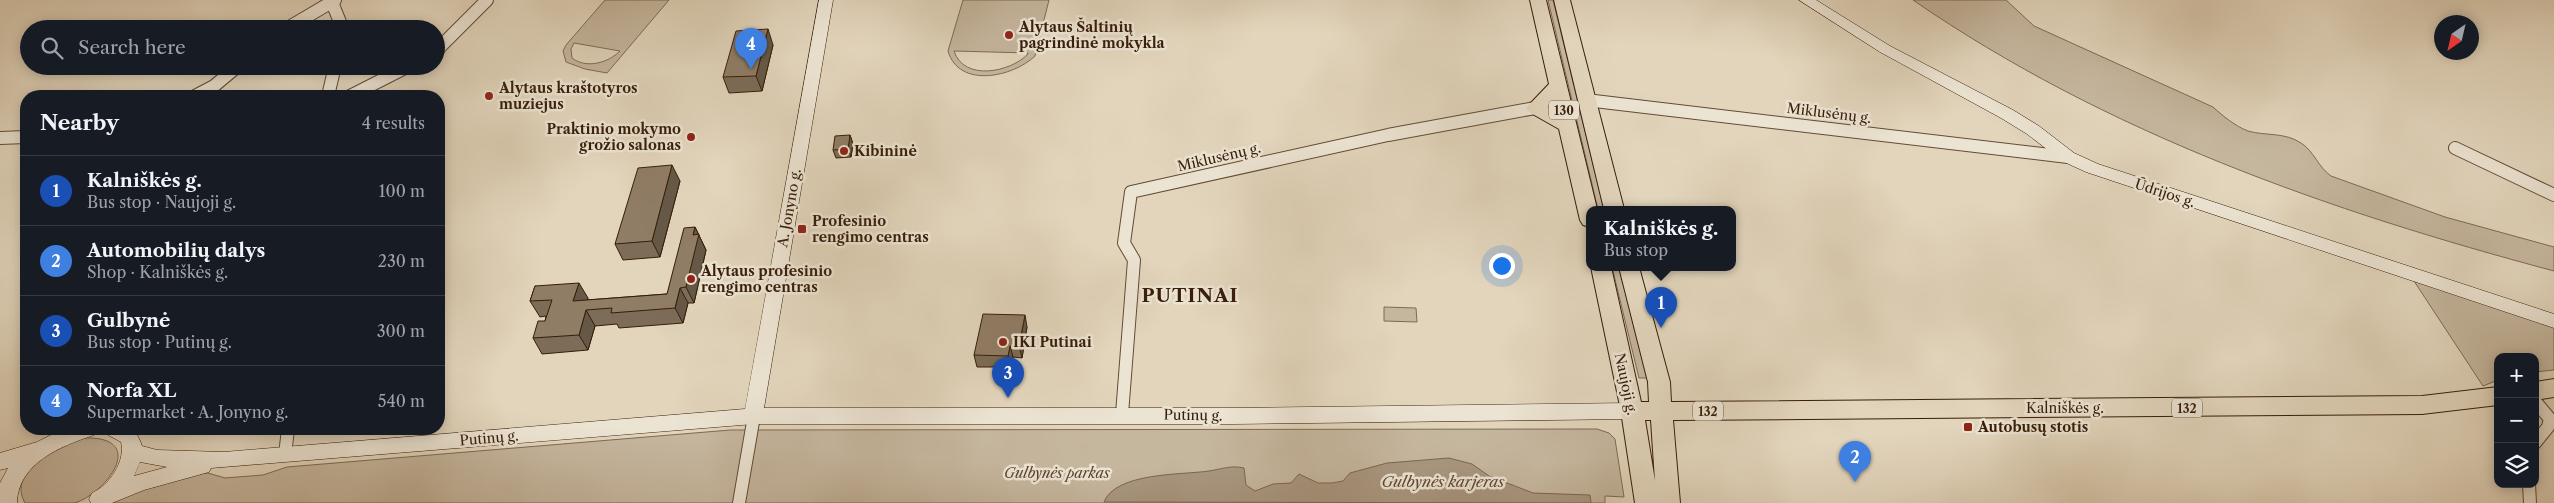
<!DOCTYPE html>
<html lang="en">
<head>
<meta charset="utf-8">
<style>
	:root { --surface:#171b24; --page:#20242c; --text:#f1f3f6; --muted:#9ea1a6; --line:#363941; --accent:#d93025 }
	body { margin:0; font-family:"Libre Caslon Text",serif; background:var(--page); color:var(--text) }
	.controls { position:absolute; right:15px; bottom:15px; display:grid; overflow:hidden; border-radius:10px; box-shadow:0 2px 12px #0003 }
	.controls button { width:45px; height:45px; display:grid; place-items:center; padding:0; border:0; border-bottom:1px solid var(--line); background:var(--surface); color:var(--text); font:25px sans-serif }
	.compass { position:absolute; left:2434px; top:15px; width:45px; height:45px; border-radius:50%; background:var(--surface); box-shadow:0 2px 12px #0003; rotate:214deg }
	.you { position:absolute; left:1501px; top:265px; width:18px; height:18px; margin:-12px; border:4px solid #fff; border-radius:50%; background:#1a73e8; box-shadow:0 0 0 8px #1a73e833 }
	.badge { display:grid; place-items:center; width:32px; height:32px; border-radius:50%; background:var(--accent); color:#fff; font-size:16px; font-weight:700 }
	.pin { position:absolute; translate:-50% -41px; filter:drop-shadow(0 1px 2px #0008) }
	.pin::after { content:''; position:absolute; top:26px; width:18px; height:15px; background:inherit; clip-path:polygon(0 0,100% 0,50% 100%) }
	.popup { position:absolute; left:1586px; top:206px; width:150px; height:65px; box-sizing:border-box; display:grid; place-content:center; border-radius:10px; background:var(--surface); filter:drop-shadow(0 1px 4px #0005); font-size:16px; white-space:nowrap; color:var(--muted) }
	.popup b { font-size:19px; color:var(--text) }
	.popup::after { content:''; position:absolute; left:50%; top:100%; margin-left:-10px; border:10px solid transparent; border-top-color:var(--surface) }
	.list { margin:0; padding:0; list-style:none }
	h2 { display:flex; justify-content:space-between; align-items:center; height:65px; margin:0; padding:0 20px; font-size:21px }
	h2 small { font-size:16px; font-weight:400; color:var(--muted) }
	.list li { display:grid; grid-template-columns:32px 1fr auto; gap:15px; align-items:center; box-sizing:border-box; height:70px; padding:0 20px; border-top:1px solid var(--line) }
	.list b { display:block; font-size:19px; white-space:nowrap }
	.list p { margin:0; font-size:16px; white-space:nowrap; color:var(--muted) }
	.list em { font-size:16px; font-style:normal; color:var(--muted) }
	.icon { flex:none; width:28px; height:28px; fill:none; stroke:currentColor; stroke-width:2; stroke-linecap:round; stroke-linejoin:round }
	.map { position:relative; flex:none; width:2554px; height:503px; overflow:hidden }
	.search { position:absolute; background:var(--surface); box-shadow:0 2px 12px #0003; left:20px; top:20px; width:425px; height:55px; display:flex; align-items:center; gap:12px; box-sizing:border-box; padding:0 18px; border-radius:28px; color:var(--muted); font-size:19px }
	.panel { position:absolute; background:var(--surface); box-shadow:0 2px 12px #0003; left:20px; top:90px; width:425px; height:345px; border-radius:20px }
	.map>svg:first-child { display:block }
	.green { fill:#c5b69e; stroke:#7e6a54; fill-rule:evenodd }
	.water { fill:#a8967f; stroke:#7b6650 }
	.lines { fill:none; stroke-linecap:round; stroke-linejoin:round }
	.street-casing { stroke:#624b36; stroke-width:14 }
	.secondary-casing { stroke:#371d09; stroke-width:1 }
	.primary-casing { stroke:#371d09; stroke-width:2 }
	.street { stroke:#ece4d3; stroke-width:12 }
	.secondary { fill:#ece4d3; fill-rule:evenodd }
	.primary { fill:#e2d5bc; fill-rule:evenodd }
	.wall { fill:#7c6c58; stroke:#371d09 }
	.shaded-wall { fill:#655847; stroke:#371d09 }
	.building { fill:#907d66; stroke:#371d09 }
	.poi-dot { fill:#8f2418; stroke:#ece4d3; stroke-width:2 }
	.labels { text-anchor:middle; dominant-baseline:central; stroke-width:5; stroke-linejoin:round; paint-order:stroke }
	.shield { fill:#ece4d3; stroke:#6d5946; stroke-width:1 }
	.shield-label { font-size:12px; font-weight:bold; fill:#371d09 }
	.poi-label { font-size:14px; font-weight:bold; fill:#371d09; stroke:#ece4d3; text-anchor:start }
	.street-label { font-size:14px; fill:#371d09; stroke:#ece4d3 }
	.park-label { font-size:14px; font-style:italic; fill:#5a432e; stroke:#ece4d3 }
	.water-label { font-size:15px; font-style:italic; fill:#5f4732; stroke:#ece4d3 }
	.district-label { font-size:19px; font-weight:bold; letter-spacing:1px; fill:#371d09; stroke:#ece4d3 }
</style>
</head>
<body>
<div class="map">
<svg width="2554" height="503" viewBox="0 0 2554 503">
	<rect width="100%" height="100%" fill="#e2d5bc"/>
	<filter id="stains"><feTurbulence type="fractalNoise" baseFrequency=".004" numOctaves="4"/><feColorMatrix values="0 0 0 0 .2 0 0 0 0 .09 0 0 0 0 .02 0 0 0 .5 -.17"/></filter>
	<radialGradient id="worn" r=".72"><stop offset=".6" stop-color="#630" stop-opacity="0"/><stop offset="1" stop-color="#630" stop-opacity=".3"/></radialGradient>
	<!-- green -->
	<g class="green">
		<path d="M605,0H669L607,73L585,69L566,62L563,51L566,45ZM574,43L620,51C608,63 586,69 572,58L571,49Z"/>
		<path d="M963,0H1049L1035,56C1013,77 959,89 948,51ZM954,51L1028,53V54C1011,72 964,82 954,51Z"/>
		<path d="M1548,0H1553L1604,209H1598Z"/>
		<path d="M1913,0H2006L2034,26L2213,107C2223,116 2235,126 2248,131C2265,136 2285,132 2301,143C2314,151 2318,167 2331,176L2445,217L2554,247V271C2329,211 2106,133 1913,0Z"/>
		<path d="M1612,267H1619L1647,378H1639Z"/>
		<path d="M2412,278L2554,325V370L2535,372V357H2498V380L2483,386Z"/>
		<path d="M1384,307L1416,308L1417,322L1384,321Z"/>
		<path d="M1597,429L1609,433L1615,439L1624,497L1605,496V503H106L184,475L208,473L225,478L263,475L287,467L730,430Z"/>
		<path d="M84,438C148,436 108,492 75,503C63,503 38,503 25,503C6,470 59,446 84,438Z"/>
	</g>
	<!-- water -->
	<path class="water" d="M1449,458L1472,464L1489,476L1533,493L1590,495L1591,503L1104,502C1116,472 1182,475 1209,471C1222,469 1231,465 1244,468L1246,485L1255,491L1273,484L1291,483L1299,474L1318,483H1332L1343,481L1350,473L1387,463Z"/>
	<g class="lines">
		<defs>
			<g id="street">
				<path d="M331,0L340,22V29"/>
				<path d="M286,29L335,0"/>
				<path d="M436,51L487,0"/>
				<path d="M195,96L214,86L238,66"/>
				<path d="M328,96L335,66"/>
				<path d="M350,96L409,66"/>
				<path d="M1586,100L2068,157"/>
				<path d="M0,138L26,137"/>
				<path d="M2455,148L2554,195"/>
				<path d="M2535,401L2550,419L2548,427L2535,443"/>
				<path d="M1122,414L1134,260L1124,243L1131,192L1388,135L1535,108"/>
				<path d="M285,455L288,429"/>
				<path d="M2529,484L2530,503"/>
				<path d="M739,503L754,416"/>
			</g>
			<g id="secondary">
				<path d="M819,0H833L764,408H1233L1632,403L1639,405L1642,411L1639,417L1632,419L1233,424H754L211,468L209,472L144,490L112,503H91L89,499L92,493C109,486 126,461 121,442L108,435L105,429C126,429 135,424 142,446L157,450L224,452L745,409ZM140,462L167,467L134,476Z"/>
				<path d="M1799,0H1816L1890,46L2013,110L2039,126L2074,153L2098,164L2554,314V328L2086,172L2062,161L2027,134L2001,118L1880,52Z"/>
				<path d="M63,429H97L94,435C61,446 18,463 17,503H0V483L8,468L0,470V453L37,442Z"/>
			</g>
			<g id="primary">
				<path d="M1530,0H1546L1597,209H1590V227L1583,225L1580,220L1559,129L1529,112L1526,108L1549,84ZM1553,103L1555,111L1548,107Z"/>
				<path d="M1554,0H1570L1624,209H1604Z"/>
				<path d="M1591,267H1611L1641,402H1649L1648,382L1619,267H1639L1670,382L1671,402L2422,396L2498,387V405L2422,414L1673,420L1680,503H1635L1621,411ZM1645,420H1651L1655,481Z"/>
				<path d="M2554,379V397L2535,400V382Z"/>
			</g>
		</defs>
		<!-- street casing -->
		<use href="#street" class="street-casing"/>
		<!-- secondary casing -->
		<use href="#secondary" class="secondary-casing"/>
		<!-- primary casing -->
		<use href="#primary" class="primary-casing"/>
		<!-- street -->
		<use href="#street" class="street"/>
		<!-- secondary -->
		<use href="#secondary" class="secondary"/>
		<!-- primary -->
		<use href="#primary" class="primary"/>
	</g>
	<!-- wall -->
	<g class="wall">
		<path d="M773,45L762,91L729,93L723,77Z"/>
		<path d="M850,135L853,144L851,157L836,158L833,150Z"/>
		<path d="M680,181L660,257L623,260L615,244Z"/>
		<path d="M695,227L706,250L694,303H688L683,323L619,328L617,324L595,326L588,350L542,354L533,338L545,321L546,316L540,317L530,301L535,286L588,298L587,300L667,294Z"/>
		<path d="M1027,327L1022,358L1013,357L1011,367H977L974,355Z"/>
	</g>
	<!-- shaded-wall -->
	<g class="shaded-wall">
		<path d="M768,29L773,45L762,91L756,76Z"/>
		<path d="M850,135L853,144L851,157L848,149Z"/>
		<path d="M672,165L680,181L660,257L652,241Z"/>
		<path d="M695,227L706,250L694,303L686,287L693,235Z"/>
		<path d="M579,283L588,298L582,316L573,301Z"/>
		<path d="M680,288L688,303L683,323L675,308Z"/>
		<path d="M586,310L595,326L588,350L579,335Z"/>
		<path d="M1025,315L1027,327L1022,358L1019,346Z"/>
		<path d="M1010,346L1013,357L1011,367L1008,356Z"/>
	</g>
	<!-- building -->
	<g class="building">
		<path d="M768,29L756,76L723,77L736,31Z"/>
		<path d="M850,135L848,149L833,150L835,136Z"/>
		<path d="M672,165L652,241L615,244L638,168Z"/>
		<path d="M695,227L693,235L699,234L686,287L680,288L675,308L611,313L612,308L586,310L579,335L533,338L538,321H545L552,300L530,301L535,286L579,283L573,301L667,294L684,228Z"/>
		<path d="M983,314L1025,315L1019,346H1010L1008,356L974,355Z"/>
	</g>
	<!-- markers -->
	<g class="poi-dot">
		<circle cx="1009" cy="35" r="5"/>
		<circle cx="489" cy="96" r="5"/>
		<circle cx="691" cy="137" r="5"/>
		<circle cx="844" cy="151" r="5"/>
		<rect x="797" y="224" width="10" height="10" rx="2.5"/>
		<circle cx="691" cy="279" r="5"/>
		<circle cx="1003" cy="342" r="5"/>
		<rect x="1963" y="422" width="10" height="10" rx="2.5"/>
	</g>
	<g class="labels">
		<!-- shield labels -->
		<g class="shield">
			<rect x="1549" y="100.5" width="30" height="19" rx="4"/>
			<rect x="2172" y="398.5" width="30" height="19" rx="4"/>
			<rect x="1693" y="401.5" width="30" height="19" rx="4"/>
		</g>
		<g class="shield-label">
			<text x="1564" y="110">130</text>
			<text x="2187" y="408">132</text>
			<text x="1708" y="411">132</text>
		</g>
		<!-- poi labels -->
		<g class="poi-label">
			<text x="1019" y="27">Alytaus Šaltinių<tspan x="1019" dy="16">pagrindinė mokykla</tspan></text>
			<text x="499" y="88">Alytaus kraštotyros<tspan x="499" dy="16">muziejus</tspan></text>
			<text x="681" y="129" text-anchor="end">Praktinio mokymo<tspan x="681" dy="16">grožio salonas</tspan></text>
			<text x="854" y="151">Kibininė</text>
			<text x="812" y="221">Profesinio<tspan x="812" dy="16">rengimo centras</tspan></text>
			<text x="701" y="271">Alytaus profesinio<tspan x="701" dy="16">rengimo centras</tspan></text>
			<text x="1013" y="342">IKI Putinai</text>
			<text x="1978" y="427">Autobusų stotis</text>
		</g>
		<!-- street labels -->
		<g class="street-label">
			<text transform="translate(1829 113) rotate(7)">Miklusėnų g.</text>
			<text transform="translate(1219 157) rotate(-13)">Miklusėnų g.</text>
			<text transform="translate(2165 193) rotate(18)">Ūdrijos g.</text>
			<text transform="translate(789 208) rotate(-80)">A. Jonyno g.</text>
			<text transform="translate(1626 384) rotate(78)">Naujoji g.</text>
			<text x="2065" y="408">Kalniškės g.</text>
			<text transform="translate(1193 415) rotate(1)">Putinų g.</text>
			<text transform="translate(489 438) rotate(-5)">Putinų g.</text>
		</g>
		<!-- park labels -->
		<g class="park-label">
			<text x="1057" y="473">Gulbynės parkas</text>
		</g>
		<!-- water labels -->
		<g class="water-label">
			<text x="1443" y="481">Gulbynės karjeras</text>
		</g>
		<!-- district labels -->
		<g class="district-label">
			<text x="1190" y="295">PUTINAI</text>
		</g>
	</g>
	<rect width="100%" height="100%" filter="url(#stains)"/>
	<rect width="100%" height="100%" fill="url(#worn)"/>
</svg>
<div class="controls">
<button>+</button>
<button>−</button>
<button><svg class="icon" aria-label="layers" viewBox="0 0 24 24"><path d="M12 4l9 5-9 5-9-5zM3 14l9 5 9-5"/></svg></button>
</div>
<svg class="compass" viewBox="-18 -18 36 36"><path d="M0-13l5 13h-10z" fill="#e53935"/><path d="M0 13l5-13h-10z" fill="#9ea1a6"/></svg>
<div class="you"></div>
<div class="pin badge" style="left:1661px;top:328px;background:#1a4fb4">1</div>
<div class="popup"><b>Kalniškės g.</b>Bus stop</div>
<div class="pin badge" style="left:1855px;top:482px;background:#3f7fe0">2</div>
<div class="pin badge" style="left:1008px;top:398px;background:#1a4fb4">3</div>
<div class="pin badge" style="left:751px;top:69px;background:#3f7fe0">4</div>
<div class="search"><svg class="icon" aria-label="search" viewBox="0 0 24 24"><circle cx="10" cy="10" r="6"/><path d="M15 15l6 6"/></svg>Search here</div>
<section class="panel">
<h2>Nearby<small>4 results</small></h2>
<ul class="list">
<li><span class="badge" style="background:#1a4fb4">1</span><div><b>Kalniškės g.</b><p>Bus stop · Naujoji g.</p></div><em>100 m</em></li>
<li><span class="badge" style="background:#3f7fe0">2</span><div><b>Automobilių dalys</b><p>Shop · Kalniškės g.</p></div><em>230 m</em></li>
<li><span class="badge" style="background:#1a4fb4">3</span><div><b>Gulbynė</b><p>Bus stop · Putinų g.</p></div><em>300 m</em></li>
<li><span class="badge" style="background:#3f7fe0">4</span><div><b>Norfa XL</b><p>Supermarket · A. Jonyno g.</p></div><em>540 m</em></li>
</ul>
</section>
</div>
</body>
</html>
